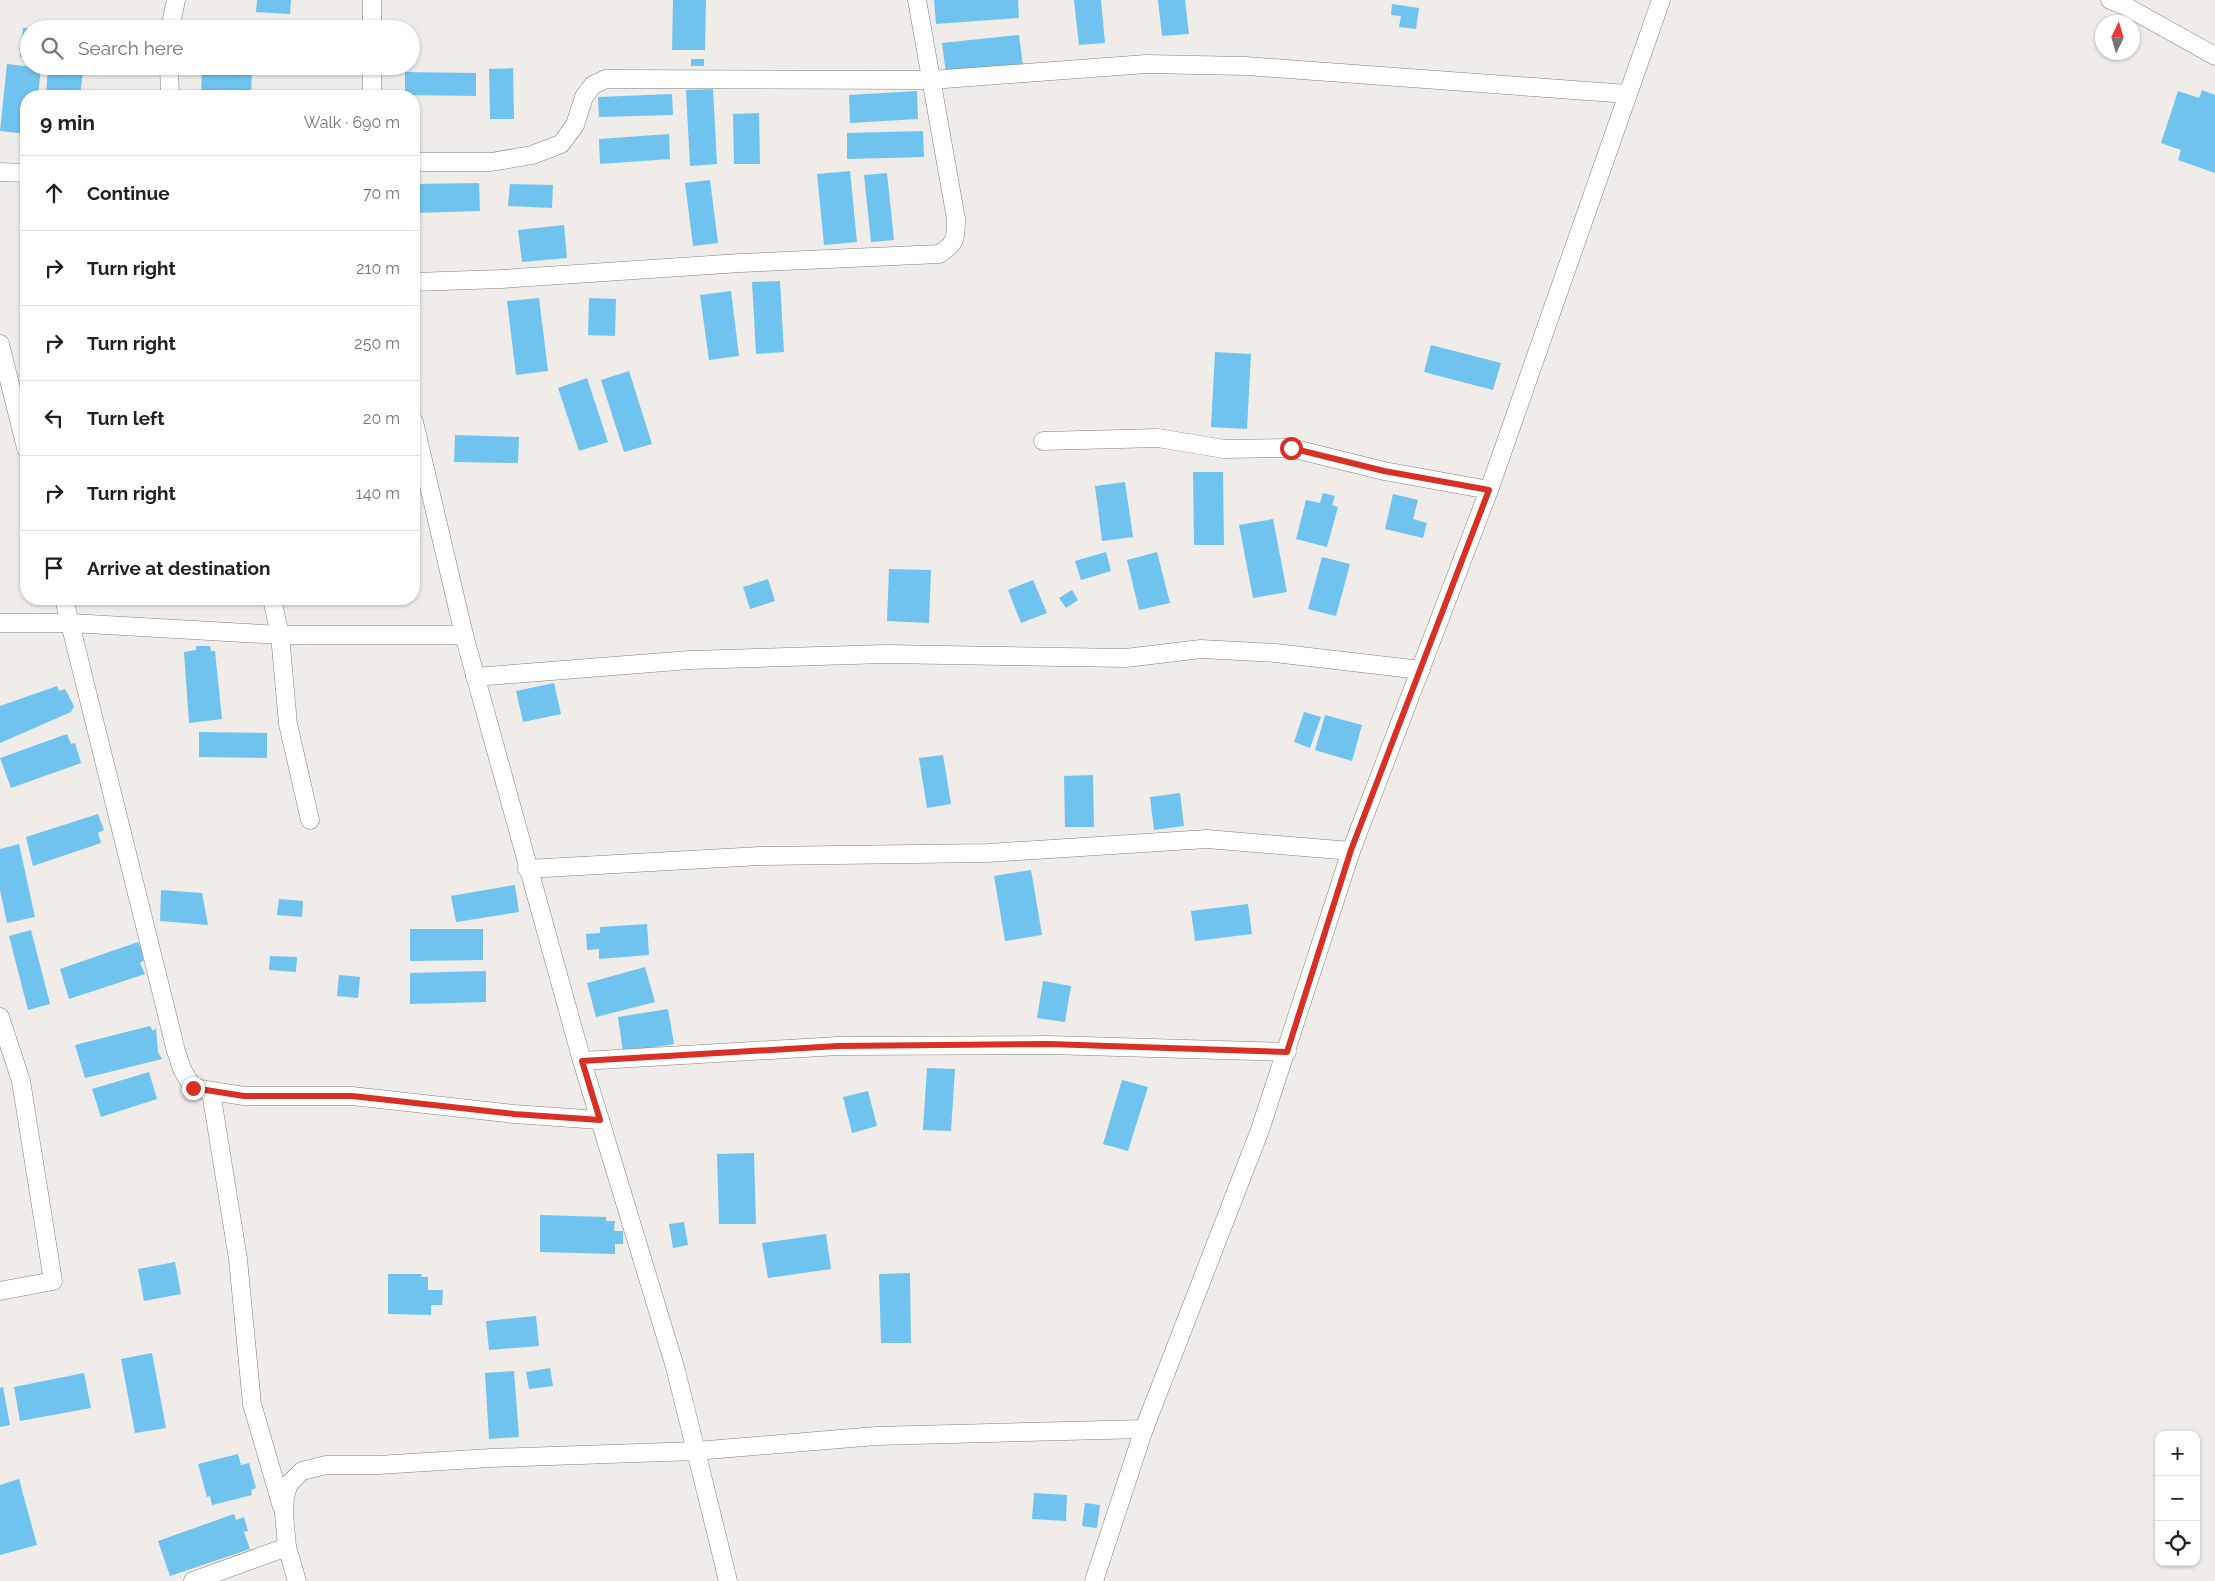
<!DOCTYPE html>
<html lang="en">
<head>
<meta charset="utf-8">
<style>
	:root { --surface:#fff; --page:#f2f2f2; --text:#202124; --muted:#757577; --line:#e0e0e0 }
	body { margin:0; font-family:Raleway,sans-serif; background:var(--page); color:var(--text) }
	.controls { position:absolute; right:15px; bottom:15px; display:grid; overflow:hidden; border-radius:10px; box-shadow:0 1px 4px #0004 }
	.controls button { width:45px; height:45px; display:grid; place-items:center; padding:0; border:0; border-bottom:1px solid var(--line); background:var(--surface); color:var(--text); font:25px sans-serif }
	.compass { position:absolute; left:2095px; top:15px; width:45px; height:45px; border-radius:50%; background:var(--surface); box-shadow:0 1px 4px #0004; rotate:5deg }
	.stop { position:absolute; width:15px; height:15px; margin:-11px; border:4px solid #d93025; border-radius:50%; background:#fff }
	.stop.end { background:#d93025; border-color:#fff; box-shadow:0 1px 5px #0008 }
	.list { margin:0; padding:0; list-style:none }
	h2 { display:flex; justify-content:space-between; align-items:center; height:65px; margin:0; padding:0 20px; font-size:21px }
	h2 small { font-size:16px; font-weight:400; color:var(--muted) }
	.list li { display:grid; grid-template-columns:32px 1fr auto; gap:15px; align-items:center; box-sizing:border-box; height:75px; padding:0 20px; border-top:1px solid var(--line) }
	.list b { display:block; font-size:19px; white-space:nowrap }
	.list em { font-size:16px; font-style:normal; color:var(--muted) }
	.icon { flex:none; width:28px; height:28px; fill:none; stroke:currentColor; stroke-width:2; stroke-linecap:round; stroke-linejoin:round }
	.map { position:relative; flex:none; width:2215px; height:1581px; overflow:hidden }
	.search { position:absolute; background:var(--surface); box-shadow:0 1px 4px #0004; left:20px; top:20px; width:400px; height:55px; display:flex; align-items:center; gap:12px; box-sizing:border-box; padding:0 18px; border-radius:28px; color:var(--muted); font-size:19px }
	.panel { position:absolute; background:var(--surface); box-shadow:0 1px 4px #0004; left:20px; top:90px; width:400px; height:515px; border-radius:20px }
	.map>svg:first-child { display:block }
	.building { fill:#70c3ef }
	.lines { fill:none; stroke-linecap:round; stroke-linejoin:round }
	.street-casing { stroke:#82807d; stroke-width:19 }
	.street { stroke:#fff; stroke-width:18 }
	.route { stroke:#d93025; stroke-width:6 }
</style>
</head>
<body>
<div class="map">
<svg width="2215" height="1581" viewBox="0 0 2215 1581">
	<rect width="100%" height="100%" fill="#efece9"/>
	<!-- building -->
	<g class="building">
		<path d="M257,0H291L290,14L256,12Z"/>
		<path d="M673,0H706L705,50H672Z"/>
		<path d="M934,0H1018L1019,18L936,24Z"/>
		<path d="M1074,0H1101L1105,43L1079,45Z"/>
		<path d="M1158,0H1185L1189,34L1162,36Z"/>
		<path d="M1392,4L1419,8L1416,29L1399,27L1401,16L1391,15Z"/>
		<path d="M23,28H29V58L20,57Z"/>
		<path d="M1019,35L1023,66L946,74L942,43Z"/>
		<rect x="691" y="59" width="13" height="7"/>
		<path d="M7,64L41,68L38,96H26V134L0,131Z"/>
		<path d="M48,67L83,70L80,96H46Z"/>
		<path d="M202,67L252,69L251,96H201Z"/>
		<path d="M513,68L514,119H490L489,69Z"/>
		<path d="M405,72L476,73V96L405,95Z"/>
		<path d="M713,89L717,164L690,166L686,90Z"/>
		<path d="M2202,90L2215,95V173L2178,160L2181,150L2161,143L2178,91L2199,98Z"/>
		<path d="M917,91L918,119L850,123L849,95Z"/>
		<path d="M672,94L673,115L599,117L598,97Z"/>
		<path d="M759,113L760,164H734L733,114Z"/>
		<path d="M923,131L924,157L847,159V133Z"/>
		<path d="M669,134L670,159L600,164L599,139Z"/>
		<path d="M850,171L857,242L824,245L817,174Z"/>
		<path d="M887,173L894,240L871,242L864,175Z"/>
		<path d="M710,180L718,243L693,246L685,183Z"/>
		<path d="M479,183L480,211L414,213V184Z"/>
		<path d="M510,184L553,185L552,208L508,206Z"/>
		<path d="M564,225L567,258L522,262L518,230Z"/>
		<path d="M780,281L784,352L756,354L752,282Z"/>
		<path d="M731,291L739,356L709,360L700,295Z"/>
		<path d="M539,298L548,371L516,375L507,301Z"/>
		<path d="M589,298L616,299L615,336L588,335Z"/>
		<path d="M1431,345L1501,363L1493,390L1424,372Z"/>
		<path d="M1215,352L1251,354L1247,429L1211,427Z"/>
		<path d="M629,371L652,444L624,452L601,380Z"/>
		<path d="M587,378L608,442L579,451L558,388Z"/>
		<path d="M455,435L519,437L518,463L454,462Z"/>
		<path d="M1193,472H1223L1224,545H1194Z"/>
		<path d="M1125,482L1133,537L1102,541L1095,486Z"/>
		<path d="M1323,493L1335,496L1332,505L1338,507L1327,547L1296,539L1306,500L1320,503Z"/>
		<path d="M1393,494L1418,500L1413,519L1427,523L1423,538L1385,529Z"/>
		<path d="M1273,519L1287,592L1253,598L1239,525Z"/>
		<path d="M1106,552L1111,571L1081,580L1075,561Z"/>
		<path d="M1157,552L1170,603L1139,610L1127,560Z"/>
		<path d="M1322,557L1350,564L1336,616L1308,609Z"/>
		<path d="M889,569L931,570L929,623L887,621Z"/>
		<path d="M768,579L775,601L750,609L743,587Z"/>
		<path d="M1033,580L1047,613L1021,623L1008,590Z"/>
		<path d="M1072,590L1078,600L1066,608L1059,598Z"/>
		<path d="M196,646H210L211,651H215L222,719L189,723L184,652L196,650Z"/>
		<path d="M554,683L561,714L523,722L516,691Z"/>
		<path d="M57,686L59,691L65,689L74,706L71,712L0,743V706Z"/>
		<path d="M1304,712L1321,717L1310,748L1294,742Z"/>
		<path d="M1325,715L1362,725L1352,761L1315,750Z"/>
		<path d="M199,732L267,733V758L199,757Z"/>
		<path d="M67,734L71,744L75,743L81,763L11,788L0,758Z"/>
		<path d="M943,755L951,804L927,808L919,758Z"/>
		<path d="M1093,775L1094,827H1065L1064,776Z"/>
		<path d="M1180,793L1184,826L1154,830L1150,797Z"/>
		<path d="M98,814L104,830L98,833L101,843L33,866L26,837Z"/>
		<path d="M19,844L35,917L7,923L0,890V849Z"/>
		<path d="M1031,870L1042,935L1005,941L994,876Z"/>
		<path d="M515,885L519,912L456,922L451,896Z"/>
		<path d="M161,890L202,893L208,925L160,921Z"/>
		<path d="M279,899L303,901L302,917L277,915Z"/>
		<path d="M1248,904L1252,934L1195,941L1191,911Z"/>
		<path d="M647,924L649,955L599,959V949L587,950L586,934L600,933V927Z"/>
		<path d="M410,929H483V960L410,961Z"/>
		<path d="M31,930L50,1004L28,1010L9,936Z"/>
		<path d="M138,942L146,959L140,963L145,974L69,999L60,969Z"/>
		<path d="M270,956L297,957L296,972L269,970Z"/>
		<path d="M645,967L655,1002L596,1017L587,983Z"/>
		<path d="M486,971V1002L410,1004V973Z"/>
		<path d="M339,975L360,977L358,998L337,996Z"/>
		<path d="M1043,981L1071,986L1065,1022L1037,1018Z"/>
		<path d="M668,1009L674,1044L623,1052L618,1017Z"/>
		<path d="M150,1026L153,1031L156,1028L158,1052L162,1059L85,1078L75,1045Z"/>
		<path d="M927,1068L955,1069L951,1131L923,1130Z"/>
		<path d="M149,1072L157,1099L101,1117L92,1089Z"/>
		<path d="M1122,1080L1148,1087L1128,1151L1103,1144Z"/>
		<path d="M868,1091L877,1126L852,1133L843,1097Z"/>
		<path d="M754,1153L756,1224H719L717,1154Z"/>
		<path d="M540,1215L606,1217V1221H615L614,1231H623V1244H615V1254L540,1252Z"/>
		<path d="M684,1222L688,1245L673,1248L669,1224Z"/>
		<path d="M826,1234L831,1269L768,1278L762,1243Z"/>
		<path d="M175,1262L181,1294L144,1301L138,1269Z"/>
		<path d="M910,1273L911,1343H881L879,1274Z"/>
		<path d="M388,1274H422L421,1277H428V1290H443L442,1305H431V1315L388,1314Z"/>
		<path d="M536,1316L539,1346L489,1350L486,1321Z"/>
		<path d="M152,1353L166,1428L135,1433L121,1359Z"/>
		<path d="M550,1368L553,1386L529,1389L526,1372Z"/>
		<path d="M514,1371L519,1437L489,1439L485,1373Z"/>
		<path d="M84,1373L91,1408L20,1421L14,1387Z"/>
		<path d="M3,1387L10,1425L0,1427V1388Z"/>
		<path d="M238,1454L241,1465L249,1463L256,1488L251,1490L252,1495L212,1505L210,1496L207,1497L198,1464Z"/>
		<path d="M19,1479L37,1545L0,1555V1485Z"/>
		<path d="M1034,1493L1067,1495L1066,1521L1032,1519Z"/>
		<path d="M1085,1503L1100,1505L1097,1528L1082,1526Z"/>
		<path d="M234,1514L236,1520L244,1517L248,1531L244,1532L250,1549L170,1576L158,1541Z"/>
	</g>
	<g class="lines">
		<defs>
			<g id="street">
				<path d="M372,0V29"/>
				<path d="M2110,0L2125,6L2215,56"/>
				<path d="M170,29L176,0"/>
				<path d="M169,66L170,96"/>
				<path d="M372,66V96"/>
				<path d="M414,162H491L532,155L561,144L575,125L584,97L593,85L606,79L931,80L1146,64L1246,66L1628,94"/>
				<path d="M0,172L26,173"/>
				<path d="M414,282L501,279L740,263L939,254C956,244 956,238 956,219L917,0"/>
				<path d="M0,344L26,448"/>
				<path d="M414,422L464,635"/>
				<path d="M1043,441L1158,438L1224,449L1291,448L1384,471L1489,490"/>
				<path d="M64,599L176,1051L182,1069L193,1088L244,1096H352L514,1114L600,1120"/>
				<path d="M272,599L280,635L288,724L310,820"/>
				<path d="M0,623H71L280,635H464L582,1061L675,1367L696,1451L876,1436L1144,1429"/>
				<path d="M475,677L690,660L885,654L1126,658L1201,649L1275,653L1421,670"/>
				<path d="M527,869L760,856L988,853L1207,839L1351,851"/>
				<path d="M0,1017L21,1081L53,1281L0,1291"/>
				<path d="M582,1061L838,1046L1049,1045L1287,1052"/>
				<path d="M211,1092L238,1259L252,1404L282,1507"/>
				<path d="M287,1547L297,1581"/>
				<path d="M193,1581L287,1547L284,1514L285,1496L289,1484L302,1471L326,1465H378L491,1458L696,1451L728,1581"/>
				<path d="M1094,1581L1144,1429L1260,1130L1351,851L1489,490L1661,0"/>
			</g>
		</defs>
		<!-- street casing -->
		<use href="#street" class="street-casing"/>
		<!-- street -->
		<use href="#street" class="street"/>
	</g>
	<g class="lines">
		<!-- route -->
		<path class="route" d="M193,1088L244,1096H352L514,1114L600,1120L582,1061L838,1046L1049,1044L1287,1052L1351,850L1489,490L1384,471L1291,448"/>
	</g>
</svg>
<div class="controls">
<button>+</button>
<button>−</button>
<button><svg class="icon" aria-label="locate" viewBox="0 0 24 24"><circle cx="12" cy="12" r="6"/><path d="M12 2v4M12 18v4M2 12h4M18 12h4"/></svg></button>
</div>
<svg class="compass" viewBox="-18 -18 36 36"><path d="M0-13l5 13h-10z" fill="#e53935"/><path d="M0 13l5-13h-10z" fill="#757577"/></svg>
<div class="stop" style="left:1291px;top:448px"></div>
<div class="stop end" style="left:193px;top:1088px"></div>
<div class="search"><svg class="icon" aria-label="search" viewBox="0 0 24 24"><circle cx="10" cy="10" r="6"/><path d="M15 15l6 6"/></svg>Search here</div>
<section class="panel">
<h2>9 min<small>Walk · 690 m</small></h2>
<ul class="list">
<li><svg class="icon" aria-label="ahead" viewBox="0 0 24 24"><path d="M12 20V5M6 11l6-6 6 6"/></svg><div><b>Continue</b></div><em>70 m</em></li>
<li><svg class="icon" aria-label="right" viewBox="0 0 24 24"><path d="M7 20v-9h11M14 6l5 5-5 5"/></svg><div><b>Turn right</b></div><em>210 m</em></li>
<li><svg class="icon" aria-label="right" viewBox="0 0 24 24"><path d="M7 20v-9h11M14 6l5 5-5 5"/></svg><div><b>Turn right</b></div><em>250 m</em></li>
<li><svg class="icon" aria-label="left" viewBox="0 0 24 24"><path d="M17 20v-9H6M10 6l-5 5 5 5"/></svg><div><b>Turn left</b></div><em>20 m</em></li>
<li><svg class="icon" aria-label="right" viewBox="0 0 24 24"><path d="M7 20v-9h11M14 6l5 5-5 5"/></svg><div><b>Turn right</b></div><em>140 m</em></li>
<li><svg class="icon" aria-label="arrive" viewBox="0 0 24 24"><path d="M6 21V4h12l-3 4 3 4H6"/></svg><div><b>Arrive at destination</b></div></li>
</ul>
</section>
</div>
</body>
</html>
